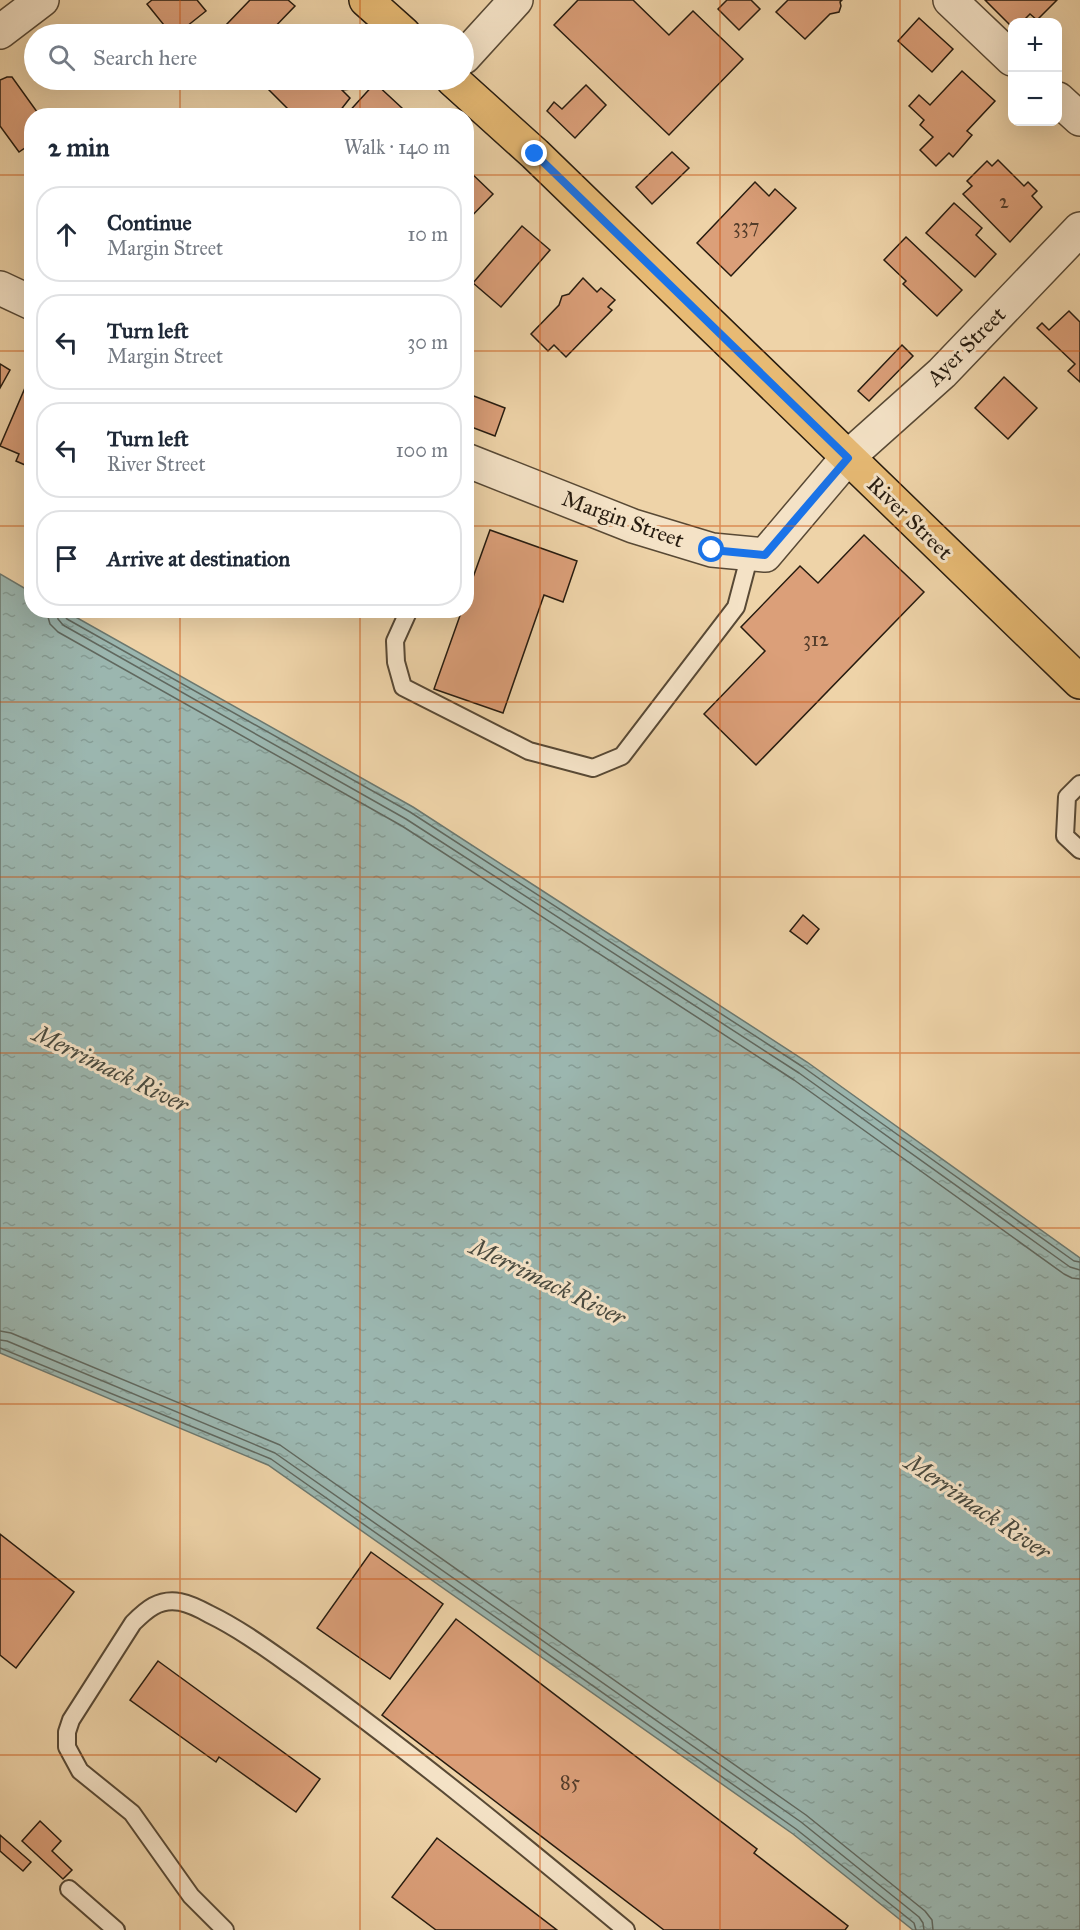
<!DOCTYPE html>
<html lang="en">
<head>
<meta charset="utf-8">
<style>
	:root { --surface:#fff; --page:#f6f6f7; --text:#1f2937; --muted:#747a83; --line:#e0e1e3 }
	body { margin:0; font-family:"IM FELL Great Primer",serif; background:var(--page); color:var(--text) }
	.controls { position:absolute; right:18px; top:18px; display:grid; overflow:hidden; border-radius:12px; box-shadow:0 6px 24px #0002 }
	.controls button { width:54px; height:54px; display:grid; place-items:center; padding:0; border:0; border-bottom:2px solid var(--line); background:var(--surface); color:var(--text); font:30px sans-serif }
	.stop { position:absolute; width:18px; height:18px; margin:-14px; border:4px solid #1a73e8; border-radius:50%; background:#fff }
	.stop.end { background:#1a73e8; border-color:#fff; box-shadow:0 2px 6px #0008 }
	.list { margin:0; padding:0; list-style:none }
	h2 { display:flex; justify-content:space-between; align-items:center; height:78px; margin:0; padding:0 24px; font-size:26px }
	h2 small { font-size:20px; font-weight:400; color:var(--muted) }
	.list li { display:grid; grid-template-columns:39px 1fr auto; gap:18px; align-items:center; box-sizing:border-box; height:96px; margin:0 12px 12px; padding:0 12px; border:2px solid var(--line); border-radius:24px }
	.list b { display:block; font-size:22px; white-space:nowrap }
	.list p { margin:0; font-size:20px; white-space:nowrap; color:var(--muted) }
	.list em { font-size:20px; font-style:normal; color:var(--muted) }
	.icon { flex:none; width:33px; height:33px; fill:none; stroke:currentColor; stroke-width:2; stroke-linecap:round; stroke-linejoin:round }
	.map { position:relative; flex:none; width:1080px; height:1930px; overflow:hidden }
	.search { position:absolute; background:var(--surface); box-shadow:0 6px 24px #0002; left:24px; top:24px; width:450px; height:66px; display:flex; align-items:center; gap:15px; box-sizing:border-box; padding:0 21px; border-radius:33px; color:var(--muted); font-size:22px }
	.panel { position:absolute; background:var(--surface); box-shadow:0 6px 24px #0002; left:24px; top:108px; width:450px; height:510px; border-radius:24px }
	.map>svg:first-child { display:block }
	.water { fill:url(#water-ripples); stroke:#6c786f; stroke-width:1.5 }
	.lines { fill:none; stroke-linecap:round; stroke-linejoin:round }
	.shore { stroke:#60685f; stroke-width:1.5 }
	.building { fill:#db9f79; stroke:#261b0f; stroke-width:1.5 }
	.lane-casing { stroke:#584935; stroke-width:20 }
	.street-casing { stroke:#584935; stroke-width:36 }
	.primary-casing { stroke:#261b0f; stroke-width:36 }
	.lane { stroke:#f4e2c6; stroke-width:16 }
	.street { stroke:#f4e2c6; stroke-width:33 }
	.primary { stroke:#e7ba74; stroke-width:33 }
	.route { stroke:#1a73e8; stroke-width:8 }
	.grid { fill:none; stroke:#cb500c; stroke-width:1.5; stroke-opacity:0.55 }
	.labels { text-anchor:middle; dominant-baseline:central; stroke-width:6; stroke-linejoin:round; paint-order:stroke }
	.number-label { font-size:20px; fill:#533c2a }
	.street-label { font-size:22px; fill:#261b0f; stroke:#f4e2c6 }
	.water-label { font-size:24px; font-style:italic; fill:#494a3f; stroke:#f4e2c6 }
</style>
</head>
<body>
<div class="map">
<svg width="1080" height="1930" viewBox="0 0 1080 1930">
	<defs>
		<pattern id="water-ripples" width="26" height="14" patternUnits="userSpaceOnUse" patternTransform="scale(1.5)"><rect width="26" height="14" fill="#9bb6af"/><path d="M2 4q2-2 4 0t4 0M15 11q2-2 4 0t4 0" fill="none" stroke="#859c95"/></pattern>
	</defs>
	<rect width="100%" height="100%" fill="#eed3a8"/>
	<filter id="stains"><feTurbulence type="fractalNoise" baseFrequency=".00333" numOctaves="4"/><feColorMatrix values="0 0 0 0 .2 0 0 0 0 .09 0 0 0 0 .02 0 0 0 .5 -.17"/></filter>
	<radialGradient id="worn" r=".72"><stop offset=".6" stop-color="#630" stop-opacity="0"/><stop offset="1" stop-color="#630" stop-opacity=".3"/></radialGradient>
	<!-- water -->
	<path class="water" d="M0,574L31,592L32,610L65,611L413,807L807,1062L1080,1258V1930H913L793,1834L268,1465L0,1353Z"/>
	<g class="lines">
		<!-- shore -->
		<g class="shore">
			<path d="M46,610L50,624L58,632L402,826L794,1080L1064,1274L1072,1278L1080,1279"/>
			<path d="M56,610L58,619L63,625L406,819L799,1073L1070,1267L1080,1270"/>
			<path d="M63,610L64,615L67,619L410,812L803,1067L1074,1261L1080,1262"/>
			<path d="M0,1331L11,1333L280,1445L806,1815L925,1911L932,1920L933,1930"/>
			<path d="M0,1340L7,1341L275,1453L801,1822L919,1917L923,1923L924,1930"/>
			<path d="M0,1348L271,1459L796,1829L914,1923L916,1930"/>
		</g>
	</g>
	<!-- building -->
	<g class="building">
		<path d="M152,0H197L206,11L177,34H165L160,28L164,25L147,4Z"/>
		<path d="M250,0H288L295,6L268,34H248L241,28L236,34L226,25Z"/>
		<path d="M578,0H633L669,35L693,11L743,59L669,135L554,25Z"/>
		<path d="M727,0H751L760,9L739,30L718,9Z"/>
		<path d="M788,0H842L840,2L841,6L839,12L830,14L805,39L776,12Z"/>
		<path d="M985,0H1057L1037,20L1030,14L1022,22H1012V27Z"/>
		<path d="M919,18L953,49L932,72L898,41Z"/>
		<path d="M962,71L995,101L967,131L972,135L953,157L949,153L936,166L920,150L933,137L920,125L924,120L909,106L919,95L930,105Z"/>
		<path d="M7,77H12L40,116H32V143L19,152L0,126V80Z"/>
		<path d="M267,80H359L351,89L342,90L350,98L336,116H295L263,84Z"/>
		<path d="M375,83L402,108L395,116H345Z"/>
		<path d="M586,85L606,105L575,138L547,111L554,102L562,109Z"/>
		<path d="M672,152L689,168L652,204L636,187Z"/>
		<path d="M998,160L1024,186L1028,182L1037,191L1032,196L1042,207L1010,242L963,194L972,186L967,181L987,161L992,166Z"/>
		<path d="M468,170L493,194L466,222V172Z"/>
		<path d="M755,182L769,196L775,189L796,208L731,276L697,243Z"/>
		<path d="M954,203L982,228L976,235L996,254L975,277L926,233Z"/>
		<path d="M522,226L550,250L501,307L473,283Z"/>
		<path d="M906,237L962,290L937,316L903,284L906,281L884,260Z"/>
		<path d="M583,278L597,292L601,288L615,300L608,307L612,310L566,357L554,345L548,351L531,334L559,305L562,296L569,294Z"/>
		<path d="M1069,311L1080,322V382L1068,371L1075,364L1037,328L1042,323L1049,330Z"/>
		<path d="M902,345L913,356L869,401L858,391Z"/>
		<path d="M0,364L10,370L0,388Z"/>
		<path d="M1004,377L1037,408L1008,439L975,408Z"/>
		<path d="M28,381L32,382V468L16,461L19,454L0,446Z"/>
		<path d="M466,393L505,408L495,436L466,425Z"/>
		<path d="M490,530L577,561L563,602L544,595L503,713L434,689L462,610H466V597Z"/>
		<path d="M864,535L924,592L756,765L704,714L765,651L741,627L800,566L818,583Z"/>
		<path d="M803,915L819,929L807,944L790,931Z"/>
		<path d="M0,1534L74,1592L16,1668L0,1655Z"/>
		<path d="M371,1552L443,1604L390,1679L317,1628Z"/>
		<path d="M456,1619L757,1849L754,1853L848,1926L845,1930H664L382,1715Z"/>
		<path d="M158,1661L320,1779L296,1812L219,1757L216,1762L130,1700Z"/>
		<path d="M40,1821L61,1841L52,1851L72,1870L63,1879L22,1841Z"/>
		<path d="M0,1835L31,1862L23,1871L0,1851Z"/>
		<path d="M437,1838L557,1930H436L392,1897Z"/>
	</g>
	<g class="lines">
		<defs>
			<g id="lane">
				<path d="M409,610L395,641L396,662L403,687L529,751L593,768L622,756L736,607L750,554"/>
				<path d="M1080,784L1067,797L1065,836L1080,850"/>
				<path d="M69,1889L116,1930"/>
				<path d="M225,1930L191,1896L132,1813L80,1771L67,1747V1732L71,1720L133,1623C146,1610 159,1598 180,1602C190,1604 200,1609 209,1614C242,1630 271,1652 301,1673C413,1754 520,1842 626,1930"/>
			</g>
			<g id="street">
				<path d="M950,0L1012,59"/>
				<path d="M0,32L42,0"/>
				<path d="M464,57L516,0"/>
				<path d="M1058,99L1080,119"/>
				<path d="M0,288L32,303"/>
				<path d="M466,460L633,526L712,550L765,555L848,457L942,373L1080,229"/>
			</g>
			<g id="primary">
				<path d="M366,0L404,34"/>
				<path d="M453,80L535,154L1080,682"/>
			</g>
		</defs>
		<!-- lane casing -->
		<use href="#lane" class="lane-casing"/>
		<!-- street casing -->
		<use href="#street" class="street-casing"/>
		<!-- primary casing -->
		<use href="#primary" class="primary-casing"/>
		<!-- lane -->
		<use href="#lane" class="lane"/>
		<!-- street -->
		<use href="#street" class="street"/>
		<!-- primary -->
		<use href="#primary" class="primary"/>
	</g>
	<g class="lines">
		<!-- route -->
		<path class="route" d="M535,154L848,458L765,555L712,550"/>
	</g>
	<!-- grid -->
	<path class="grid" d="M180,0V34M360,0V34M540,0V1930M720,0V1930M900,0V1930M180,80V116M360,80V116M0,175H32M466,175H1080M0,351H32M466,351H1080M0,526H32M466,526H1080M180,610V1930M360,610V1930M0,702H1080M0,877H1080M0,1053H1080M0,1228H1080M0,1404H1080M0,1579H1080M0,1755H1080"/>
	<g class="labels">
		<!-- number labels -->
		<g class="number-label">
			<text x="1004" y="201">2</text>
			<text x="746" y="226">337</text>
			<text x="816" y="639">312</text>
			<text x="570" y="1782">85</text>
		</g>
		<!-- street labels -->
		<g class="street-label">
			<text transform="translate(966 346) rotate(-45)">Ayer Street</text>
			<text transform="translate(910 518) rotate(44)">River Street</text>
			<text transform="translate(623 519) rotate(20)">Margin Street</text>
		</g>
		<!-- water labels -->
		<g class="water-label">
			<text transform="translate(111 1069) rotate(26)">Merrimack River</text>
			<text transform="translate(548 1282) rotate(26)">Merrimack River</text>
			<text transform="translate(978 1507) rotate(34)">Merrimack River</text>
		</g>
	</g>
	<rect width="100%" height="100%" filter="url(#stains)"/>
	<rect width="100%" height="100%" fill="url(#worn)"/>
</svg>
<div class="controls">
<button>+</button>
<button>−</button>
</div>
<div class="stop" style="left:712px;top:550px"></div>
<div class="stop end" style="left:535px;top:154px"></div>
<div class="search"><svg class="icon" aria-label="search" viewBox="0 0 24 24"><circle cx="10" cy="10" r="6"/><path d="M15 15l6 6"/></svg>Search here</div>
<section class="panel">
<h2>2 min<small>Walk · 140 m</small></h2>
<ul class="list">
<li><svg class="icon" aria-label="ahead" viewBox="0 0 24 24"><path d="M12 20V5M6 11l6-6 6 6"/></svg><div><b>Continue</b><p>Margin Street</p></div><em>10 m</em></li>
<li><svg class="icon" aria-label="left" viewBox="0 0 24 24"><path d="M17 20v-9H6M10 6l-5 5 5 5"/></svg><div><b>Turn left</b><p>Margin Street</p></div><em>30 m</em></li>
<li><svg class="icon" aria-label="left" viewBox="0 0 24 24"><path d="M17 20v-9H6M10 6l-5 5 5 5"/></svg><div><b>Turn left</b><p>River Street</p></div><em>100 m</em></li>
<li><svg class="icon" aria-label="arrive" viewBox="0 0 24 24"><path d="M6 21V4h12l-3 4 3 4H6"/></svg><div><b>Arrive at destination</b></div></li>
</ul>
</section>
</div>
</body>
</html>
